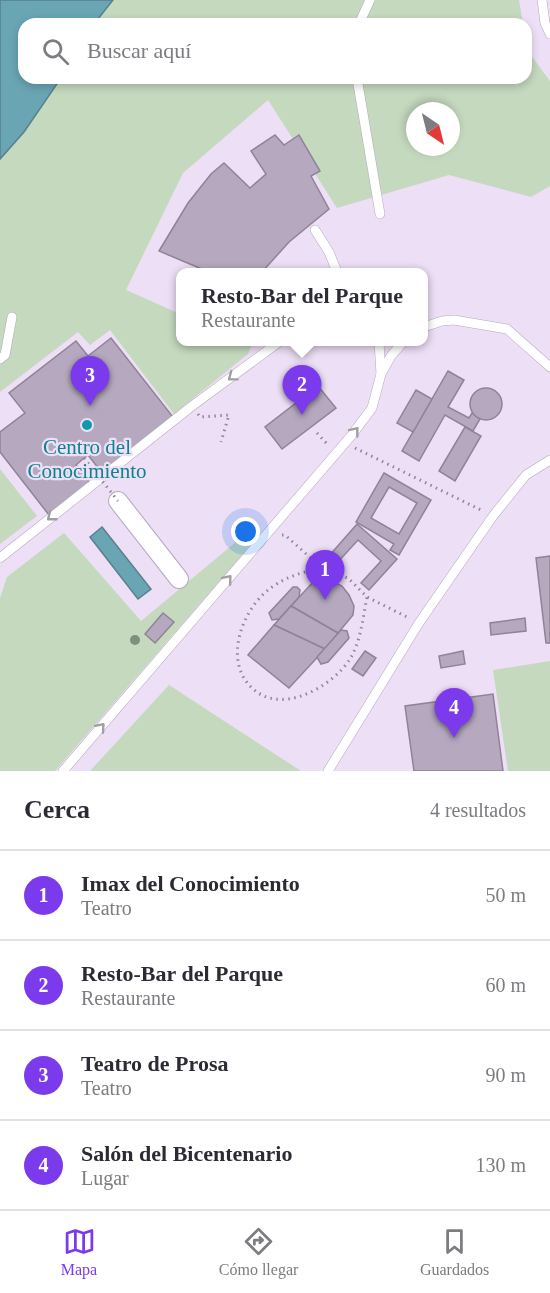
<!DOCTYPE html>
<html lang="es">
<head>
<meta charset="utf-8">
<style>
	:root { --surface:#fff; --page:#f2f2f3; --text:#2b2b33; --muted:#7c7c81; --line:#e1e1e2; --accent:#7c3aed }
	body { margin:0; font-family:"Times New Roman",serif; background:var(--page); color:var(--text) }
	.compass { position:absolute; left:406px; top:102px; width:54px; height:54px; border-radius:50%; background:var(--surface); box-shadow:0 3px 9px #0003; rotate:145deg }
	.you { position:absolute; left:246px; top:532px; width:21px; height:21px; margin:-15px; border:4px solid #fff; border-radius:50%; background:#1a73e8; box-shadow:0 0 0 9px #1a73e833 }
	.badge { display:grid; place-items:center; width:39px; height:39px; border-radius:50%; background:var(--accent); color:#fff; font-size:20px; font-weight:700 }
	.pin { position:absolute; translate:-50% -50px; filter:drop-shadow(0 2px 3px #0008) }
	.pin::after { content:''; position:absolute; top:32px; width:21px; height:18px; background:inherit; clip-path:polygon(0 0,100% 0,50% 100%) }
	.popup { position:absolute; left:176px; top:268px; width:252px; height:78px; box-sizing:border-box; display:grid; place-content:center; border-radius:12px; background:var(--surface); filter:drop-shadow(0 2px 4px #0005); font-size:20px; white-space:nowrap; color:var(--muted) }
	.popup b { font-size:22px; color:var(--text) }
	.popup::after { content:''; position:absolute; left:50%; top:100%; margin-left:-12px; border:12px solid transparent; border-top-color:var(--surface) }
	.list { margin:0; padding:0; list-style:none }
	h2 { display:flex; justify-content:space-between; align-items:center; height:78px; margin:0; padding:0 24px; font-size:26px }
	h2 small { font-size:20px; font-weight:400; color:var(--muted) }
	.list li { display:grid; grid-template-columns:39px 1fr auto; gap:18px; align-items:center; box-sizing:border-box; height:90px; padding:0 24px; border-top:2px solid var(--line) }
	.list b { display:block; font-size:22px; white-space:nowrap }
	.list p { margin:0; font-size:20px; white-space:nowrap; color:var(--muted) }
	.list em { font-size:20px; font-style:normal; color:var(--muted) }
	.icon { flex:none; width:33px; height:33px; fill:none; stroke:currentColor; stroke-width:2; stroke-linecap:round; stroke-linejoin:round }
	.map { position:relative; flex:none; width:550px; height:771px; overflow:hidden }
	.search { position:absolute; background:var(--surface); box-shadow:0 3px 9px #0003; left:18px; right:18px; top:18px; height:66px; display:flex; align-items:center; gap:15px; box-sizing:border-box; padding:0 21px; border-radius:18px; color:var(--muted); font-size:22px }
	.sheet { height:438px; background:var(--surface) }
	nav { display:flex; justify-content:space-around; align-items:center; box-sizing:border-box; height:84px; border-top:2px solid var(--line); background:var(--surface); font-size:16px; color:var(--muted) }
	nav a { display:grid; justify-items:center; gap:3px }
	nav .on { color:var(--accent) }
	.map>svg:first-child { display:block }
	.green { fill:#c4d9be; fill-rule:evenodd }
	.water { fill:#6aa5b4; stroke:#58808d; stroke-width:1.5 }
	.building { fill:#b6a9bf; stroke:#908398; stroke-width:1.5; fill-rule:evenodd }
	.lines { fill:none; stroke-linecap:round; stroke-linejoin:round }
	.lane-casing { stroke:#b5a8be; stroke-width:10 }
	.street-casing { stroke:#b5a8be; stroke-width:20 }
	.path { stroke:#918797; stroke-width:3; stroke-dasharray:1.5 4.5; stroke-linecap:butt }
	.lane { stroke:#fff; stroke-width:9 }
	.street { stroke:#fff; stroke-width:18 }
	.path-bridge { stroke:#918797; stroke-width:3; stroke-dasharray:1.5 4.5; stroke-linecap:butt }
	.tree { fill:#80907c }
	.oneway { stroke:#a19fa2 }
	.culture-dot { fill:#0f9aa8; stroke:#eddff6; stroke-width:2 }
	.labels { text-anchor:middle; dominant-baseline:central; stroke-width:4.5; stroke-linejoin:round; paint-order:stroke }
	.culture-label { font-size:21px; fill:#0d838f; stroke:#eddff6 }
</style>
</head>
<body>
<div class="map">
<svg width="550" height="771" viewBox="0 0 550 771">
	<rect width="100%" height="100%" fill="#eddff6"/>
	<!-- green -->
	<g class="green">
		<path d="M0,0H519L523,24H24V78H526V44L527,50L550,81V186L531,197L449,175L337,208L268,100L183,173L126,290L180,314V342H244L252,345L248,354L174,414L110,330L90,345L78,332L0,392ZM415,111H451V147H415Z"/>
		<path d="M0,469L37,516L0,544Z"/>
		<path d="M249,531L255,540L55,771H0V598L7,577L64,533L141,621Z"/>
		<path d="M550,661V771H508L493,670Z"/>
		<path d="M169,685L301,771H90Z"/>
	</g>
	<!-- water -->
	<g class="water">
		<path d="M0,0H113L94,24H24V78H61L24,132L0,159Z"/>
		<path d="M102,527L151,589L138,599L90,537Z"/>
	</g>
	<!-- building -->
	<g class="building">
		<path d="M275,135L284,145L299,135L320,171L311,176L329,209L289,242L262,272H203L204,270L159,251L188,203L211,174L224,163L250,188L266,174L251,151Z"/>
		<path d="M111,338L173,417L102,473L88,455L84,458L76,465L90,483L49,515L0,452V432L25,413L9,393L76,341L88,356Z"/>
		<path d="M448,371L464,380L448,407L469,418L472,413L480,419L473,431L445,415L419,461L402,451Z"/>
		<path d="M318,386L336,408L282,449L265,427Z"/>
		<circle cx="486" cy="404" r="16"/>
		<path d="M416,390L432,399L413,432L397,423Z"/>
		<path d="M465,427L481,436L455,481L439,471Z"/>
		<path d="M384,473L431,500L399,555L390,550L394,544L356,522ZM389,487L417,503L399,534L371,518Z"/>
		<path d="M357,524L397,559L369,590L361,583L381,561L358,540L337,563L329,556Z"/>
		<path d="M550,556V643H546L536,558Z"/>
		<path d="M315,580L331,581L342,586L349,595L354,606L353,615L338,633L291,606Z"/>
		<path d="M293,587H297L300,590L299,597L279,619L272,620L269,613Z"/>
		<path d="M291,606L338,633L325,649L274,625Z"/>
		<path d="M163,613L174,622L155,643L145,634Z"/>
		<path d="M525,618L526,631L491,635L490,623Z"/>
		<path d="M274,625L325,649L289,688L248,655Z"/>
		<path d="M341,630L347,631L349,638L328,662L321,664L317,657Z"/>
		<path d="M365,651L376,658L363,676L352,669Z"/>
		<path d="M463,651L465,664L441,668L439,656Z"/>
		<path d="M493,694L503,771H414L405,706Z"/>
	</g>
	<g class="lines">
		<defs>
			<g id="lane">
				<path d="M542,0L545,23L550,34"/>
				<path d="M359,24L370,0"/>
				<path d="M357,78L380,214"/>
				<path d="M315,230L329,252L337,272"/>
				<path d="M424,327L442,321L454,320L507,329L550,367"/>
				<path d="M0,359L5,355L12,317"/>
				<path d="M381,374L391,356L403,342"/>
				<path d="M0,558L192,406L279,342"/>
				<path d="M63,771L351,436L372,408L381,374L379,342"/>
				<path d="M328,771L419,623L493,516L526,475L550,460"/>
			</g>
			<path id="street" d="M118,501L179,579"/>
		</defs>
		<!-- lane casing -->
		<use href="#lane" class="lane-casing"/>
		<!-- street casing -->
		<use href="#street" class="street-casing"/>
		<!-- path -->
		<g class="path">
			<path d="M198,414L200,417L229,415L221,442"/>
			<path d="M317,433L328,445"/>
			<path d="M355,448L483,511"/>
			<path d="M282,535H285L323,569L333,571L349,579L367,597L409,618"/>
			<path d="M323,569C304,571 288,576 272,587C243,607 222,660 252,688C281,716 332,687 350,659C361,641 363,617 367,597"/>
		</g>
		<!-- lane -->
		<use href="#lane" class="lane"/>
		<!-- street -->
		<use href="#street" class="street"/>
		<!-- path-bridge -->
		<path class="path-bridge" d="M84,458L118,501"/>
	</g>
	<!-- trees -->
	<circle class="tree" cx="135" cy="640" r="5"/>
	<!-- one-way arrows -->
	<defs><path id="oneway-chevron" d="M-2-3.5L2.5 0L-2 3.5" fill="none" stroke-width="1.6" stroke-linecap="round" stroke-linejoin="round" transform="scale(1.5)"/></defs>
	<g class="oneway">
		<use href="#oneway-chevron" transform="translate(232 377) rotate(143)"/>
		<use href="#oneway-chevron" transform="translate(355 431) rotate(-52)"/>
		<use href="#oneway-chevron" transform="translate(51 517) rotate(142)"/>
		<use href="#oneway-chevron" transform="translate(228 579) rotate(-50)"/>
		<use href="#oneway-chevron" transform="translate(101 727) rotate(-49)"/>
	</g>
	<!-- markers -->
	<circle class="culture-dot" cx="87" cy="425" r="6"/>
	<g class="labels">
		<!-- culture labels -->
		<g class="culture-label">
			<text x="87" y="447">Centro del<tspan x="87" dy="24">Conocimiento</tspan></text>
		</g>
	</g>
</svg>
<svg class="compass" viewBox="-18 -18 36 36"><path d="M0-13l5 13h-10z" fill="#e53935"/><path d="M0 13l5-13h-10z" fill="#7c7c81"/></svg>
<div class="you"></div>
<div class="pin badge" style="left:325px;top:600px">1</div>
<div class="pin badge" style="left:302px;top:415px">2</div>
<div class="popup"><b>Resto-Bar del Parque</b>Restaurante</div>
<div class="pin badge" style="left:90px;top:406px">3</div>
<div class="pin badge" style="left:454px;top:738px">4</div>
<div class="search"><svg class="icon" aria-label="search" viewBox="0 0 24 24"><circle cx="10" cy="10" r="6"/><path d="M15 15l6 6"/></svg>Buscar aquí</div>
</div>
<section class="sheet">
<h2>Cerca<small>4 resultados</small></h2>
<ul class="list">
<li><span class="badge">1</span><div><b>Imax del Conocimiento</b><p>Teatro</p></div><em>50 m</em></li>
<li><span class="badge">2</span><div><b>Resto-Bar del Parque</b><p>Restaurante</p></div><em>60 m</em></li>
<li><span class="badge">3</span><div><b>Teatro de Prosa</b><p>Teatro</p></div><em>90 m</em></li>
<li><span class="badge">4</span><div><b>Salón del Bicentenario</b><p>Lugar</p></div><em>130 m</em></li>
</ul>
</section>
<nav>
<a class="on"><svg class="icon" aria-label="map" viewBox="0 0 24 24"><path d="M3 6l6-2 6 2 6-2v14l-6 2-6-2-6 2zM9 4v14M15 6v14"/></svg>Mapa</a>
<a><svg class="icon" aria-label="directions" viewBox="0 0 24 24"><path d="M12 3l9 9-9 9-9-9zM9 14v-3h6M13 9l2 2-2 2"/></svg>Cómo llegar</a>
<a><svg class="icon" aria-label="saved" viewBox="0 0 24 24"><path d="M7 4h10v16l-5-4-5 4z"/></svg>Guardados</a>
</nav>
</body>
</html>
